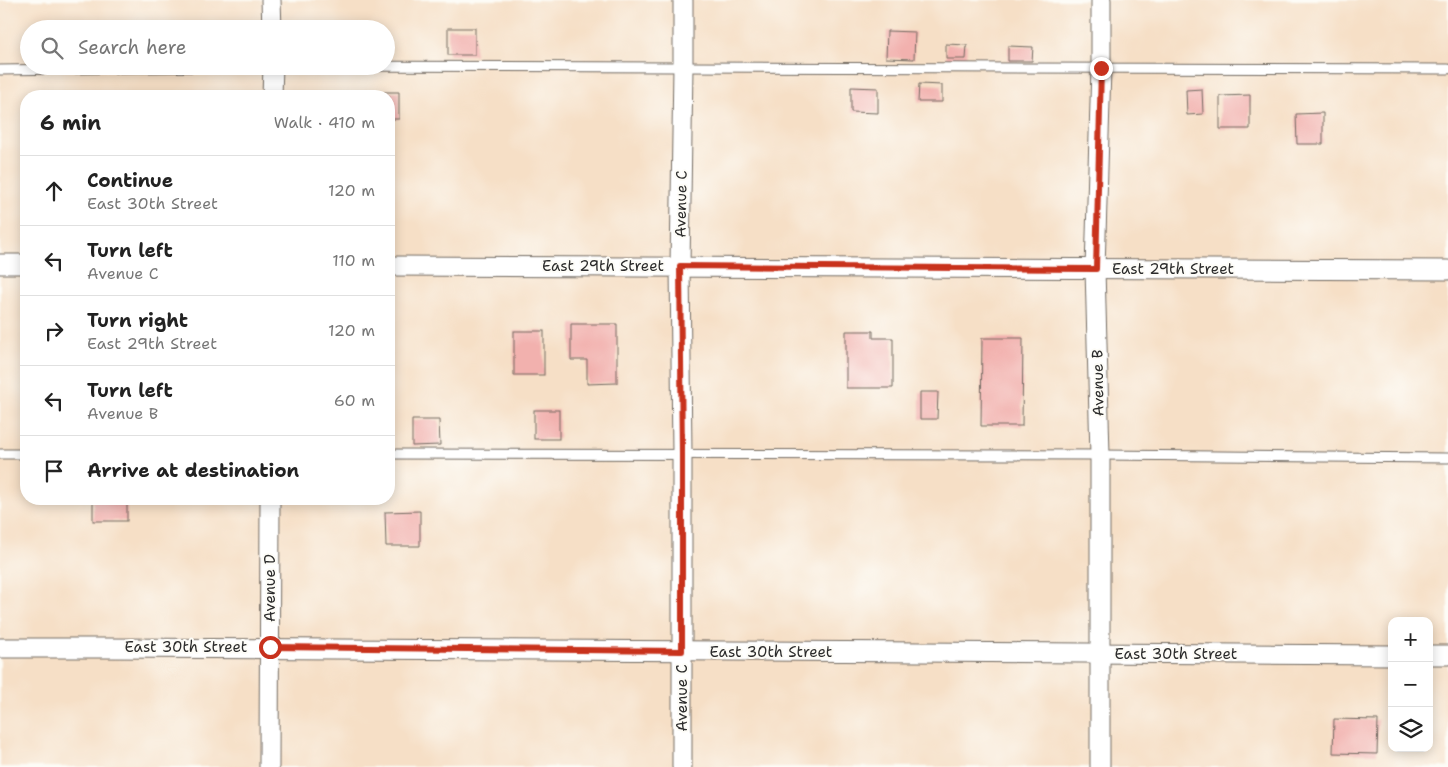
<!DOCTYPE html>
<html lang="en">
<head>
<meta charset="utf-8">
<style>
	:root { --surface:#fff; --page:#f2f2f2; --text:#222; --muted:#767676; --line:#e0e0e0 }
	body { margin:0; font-family:"Shantell Sans",sans-serif; background:var(--page); color:var(--text) }
	.controls { position:absolute; right:15px; bottom:15px; display:grid; overflow:hidden; border-radius:10px; box-shadow:0 2px 12px #0003 }
	.controls button { width:45px; height:45px; display:grid; place-items:center; padding:0; border:0; border-bottom:1px solid var(--line); background:var(--surface); color:var(--text); font:25px sans-serif }
	.stop { position:absolute; width:15px; height:15px; margin:-11px; border:4px solid #c8321e; border-radius:50%; background:#fff }
	.stop.end { background:#c8321e; border-color:#fff; box-shadow:0 1px 5px #0008 }
	.list { margin:0; padding:0; list-style:none }
	h2 { display:flex; justify-content:space-between; align-items:center; height:65px; margin:0; padding:0 20px; font-size:21px }
	h2 small { font-size:16px; font-weight:400; color:var(--muted) }
	.list li { display:grid; grid-template-columns:32px 1fr auto; gap:15px; align-items:center; box-sizing:border-box; height:70px; padding:0 20px; border-top:1px solid var(--line) }
	.list b { display:block; font-size:19px; white-space:nowrap }
	.list p { margin:0; font-size:16px; white-space:nowrap; color:var(--muted) }
	.list em { font-size:16px; font-style:normal; color:var(--muted) }
	.icon { flex:none; width:28px; height:28px; fill:none; stroke:currentColor; stroke-width:2; stroke-linecap:round; stroke-linejoin:round }
	.map { position:relative; flex:none; width:1448px; height:767px; overflow:hidden }
	.search { position:absolute; background:var(--surface); box-shadow:0 2px 12px #0003; left:20px; top:20px; width:375px; height:55px; display:flex; align-items:center; gap:12px; box-sizing:border-box; padding:0 18px; border-radius:28px; color:var(--muted); font-size:19px }
	.panel { position:absolute; background:var(--surface); box-shadow:0 2px 12px #0003; left:20px; top:90px; width:375px; height:415px; border-radius:20px }
	.map>svg:first-child { display:block }
	.building { fill:#f2b1ae }
	.lines { fill:none; stroke-linecap:round; stroke-linejoin:round }
	.lane-casing { stroke:#726a61; stroke-width:11 }
	.street-casing { stroke:#726a61; stroke-width:21 }
	.lane { stroke:#fff; stroke-width:9 }
	.street { stroke:#fff; stroke-width:19 }
	.route { stroke:#c8321e; stroke-width:6 }
	.labels { text-anchor:middle; dominant-baseline:central; stroke-width:4; stroke-linejoin:round; paint-order:stroke }
	.street-label { font-size:15px; fill:#2b2b2b; stroke:#fdfcf7 }
</style>
</head>
<body>
<div class="map">
<svg width="1448" height="767" viewBox="0 0 1448 767">
	<rect width="100%" height="100%" fill="#fdfcf7"/>
	<filter id="ink" filterUnits="userSpaceOnUse"><feTurbulence type="fractalNoise" baseFrequency=".02" numOctaves="2"/><feDisplacementMap in="SourceGraphic" scale="10" xChannelSelector="R" yChannelSelector="G"/><feConvolveMatrix kernelMatrix="1 2 1 2 8 2 1 2 1" color-interpolation-filters="sRGB"/></filter>
	<filter id="wash" filterUnits="userSpaceOnUse"><feTurbulence type="fractalNoise" baseFrequency=".0096" numOctaves="4" result="noise"/><feDisplacementMap in="SourceGraphic" scale="20" xChannelSelector="R" yChannelSelector="G"/><feGaussianBlur stdDeviation="1.12" result="paint"/><feColorMatrix in="noise" values="0 0 0 0 0 0 0 0 0 0 0 0 0 0 0 0 0 1.4 0 .05"/><feComposite in="paint" operator="in"/></filter>
	<g filter="url(#wash)">
		<rect width="100%" height="100%" fill="#f6dfc6"/>
		<g id="blocks">
			<!-- building -->
			<g class="building">
				<rect x="448" y="28" width="27" height="27"/>
				<path d="M887,31L915,32L914,59L886,58Z"/>
				<path d="M946,44L967,45L966,59H946Z"/>
				<path d="M1008,46L1033,47L1032,61H1008Z"/>
				<path d="M919,84L942,85V102H918Z"/>
				<path d="M851,87L878,88V113L851,112Z"/>
				<path d="M1202,89L1203,114L1187,115L1186,90Z"/>
				<path d="M384,92H399V119H389V96H384Z"/>
				<path d="M1250,95V129H1220V96Z"/>
				<path d="M1323,113V144H1297L1296,114Z"/>
				<path d="M571,324H617V383L587,384V360H571Z"/>
				<rect x="514" y="331" width="30" height="44"/>
				<path d="M846,331H873V338H893V388H846Z"/>
				<path d="M982,338H1023L1022,426H981Z"/>
				<path d="M920,392H938L937,419H920Z"/>
				<rect x="534" y="410" width="25" height="29"/>
				<path d="M412,420H439L440,445L412,446Z"/>
				<rect x="93" y="499" width="34" height="22"/>
				<path d="M420,511V546H386L385,512Z"/>
				<path d="M1334,719L1378,720L1377,754L1333,753Z"/>
			</g>
		</g>
	</g>
	<g filter="url(#ink)">
		<use href="#blocks" fill-opacity="0" stroke="#726a61" stroke-width="1"/>
		<g class="lines">
			<defs>
				<g id="lane">
					<path d="M0,70L273,66L1448,69"/>
					<path d="M0,454H26"/>
					<path d="M389,454L1100,455L1448,458"/>
				</g>
				<g id="street">
					<path d="M271,0L272,29"/>
					<path d="M272,96L273,66"/>
					<path d="M0,264H26"/>
					<path d="M389,266L1448,270"/>
					<path d="M0,648C464,647 928,653 1392,655"/>
					<path d="M1429,655H1448"/>
					<path d="M269,767L270,499"/>
					<path d="M682,767V454L680,266L683,67V0"/>
					<path d="M1100,767V455L1095,269L1101,68V0"/>
				</g>
			</defs>
			<!-- lane casing -->
			<use href="#lane" class="lane-casing"/>
			<!-- street casing -->
			<use href="#street" class="street-casing"/>
			<!-- lane -->
			<use href="#lane" class="lane"/>
			<!-- street -->
			<use href="#street" class="street"/>
		</g>
	</g>
	<g class="lines" filter="url(#ink)">
		<!-- route -->
		<path class="route" d="M270,647L682,651V454L680,266L1096,269L1101,68"/>
	</g>
	<g class="labels">
		<!-- street labels -->
		<g class="street-label">
			<text transform="translate(681 204) rotate(-89)">Avenue C</text>
			<text x="603" y="266">East 29th Street</text>
			<text x="1173" y="269">East 29th Street</text>
			<text transform="translate(1098 383) rotate(-91)">Avenue B</text>
			<text transform="translate(270 588) rotate(-90)">Avenue D</text>
			<text x="186" y="647">East 30th Street</text>
			<text x="771" y="652">East 30th Street</text>
			<text x="1176" y="654">East 30th Street</text>
			<text transform="translate(682 698) rotate(-90)">Avenue C</text>
		</g>
	</g>
</svg>
<div class="controls">
<button>+</button>
<button>−</button>
<button><svg class="icon" aria-label="layers" viewBox="0 0 24 24"><path d="M12 4l9 5-9 5-9-5zM3 14l9 5 9-5"/></svg></button>
</div>
<div class="stop" style="left:270px;top:647px"></div>
<div class="stop end" style="left:1101px;top:68px"></div>
<div class="search"><svg class="icon" aria-label="search" viewBox="0 0 24 24"><circle cx="10" cy="10" r="6"/><path d="M15 15l6 6"/></svg>Search here</div>
<section class="panel">
<h2>6 min<small>Walk · 410 m</small></h2>
<ul class="list">
<li><svg class="icon" aria-label="ahead" viewBox="0 0 24 24"><path d="M12 20V5M6 11l6-6 6 6"/></svg><div><b>Continue</b><p>East 30th Street</p></div><em>120 m</em></li>
<li><svg class="icon" aria-label="left" viewBox="0 0 24 24"><path d="M17 20v-9H6M10 6l-5 5 5 5"/></svg><div><b>Turn left</b><p>Avenue C</p></div><em>110 m</em></li>
<li><svg class="icon" aria-label="right" viewBox="0 0 24 24"><path d="M7 20v-9h11M14 6l5 5-5 5"/></svg><div><b>Turn right</b><p>East 29th Street</p></div><em>120 m</em></li>
<li><svg class="icon" aria-label="left" viewBox="0 0 24 24"><path d="M17 20v-9H6M10 6l-5 5 5 5"/></svg><div><b>Turn left</b><p>Avenue B</p></div><em>60 m</em></li>
<li><svg class="icon" aria-label="arrive" viewBox="0 0 24 24"><path d="M6 21V4h12l-3 4 3 4H6"/></svg><div><b>Arrive at destination</b></div></li>
</ul>
</section>
</div>
</body>
</html>
